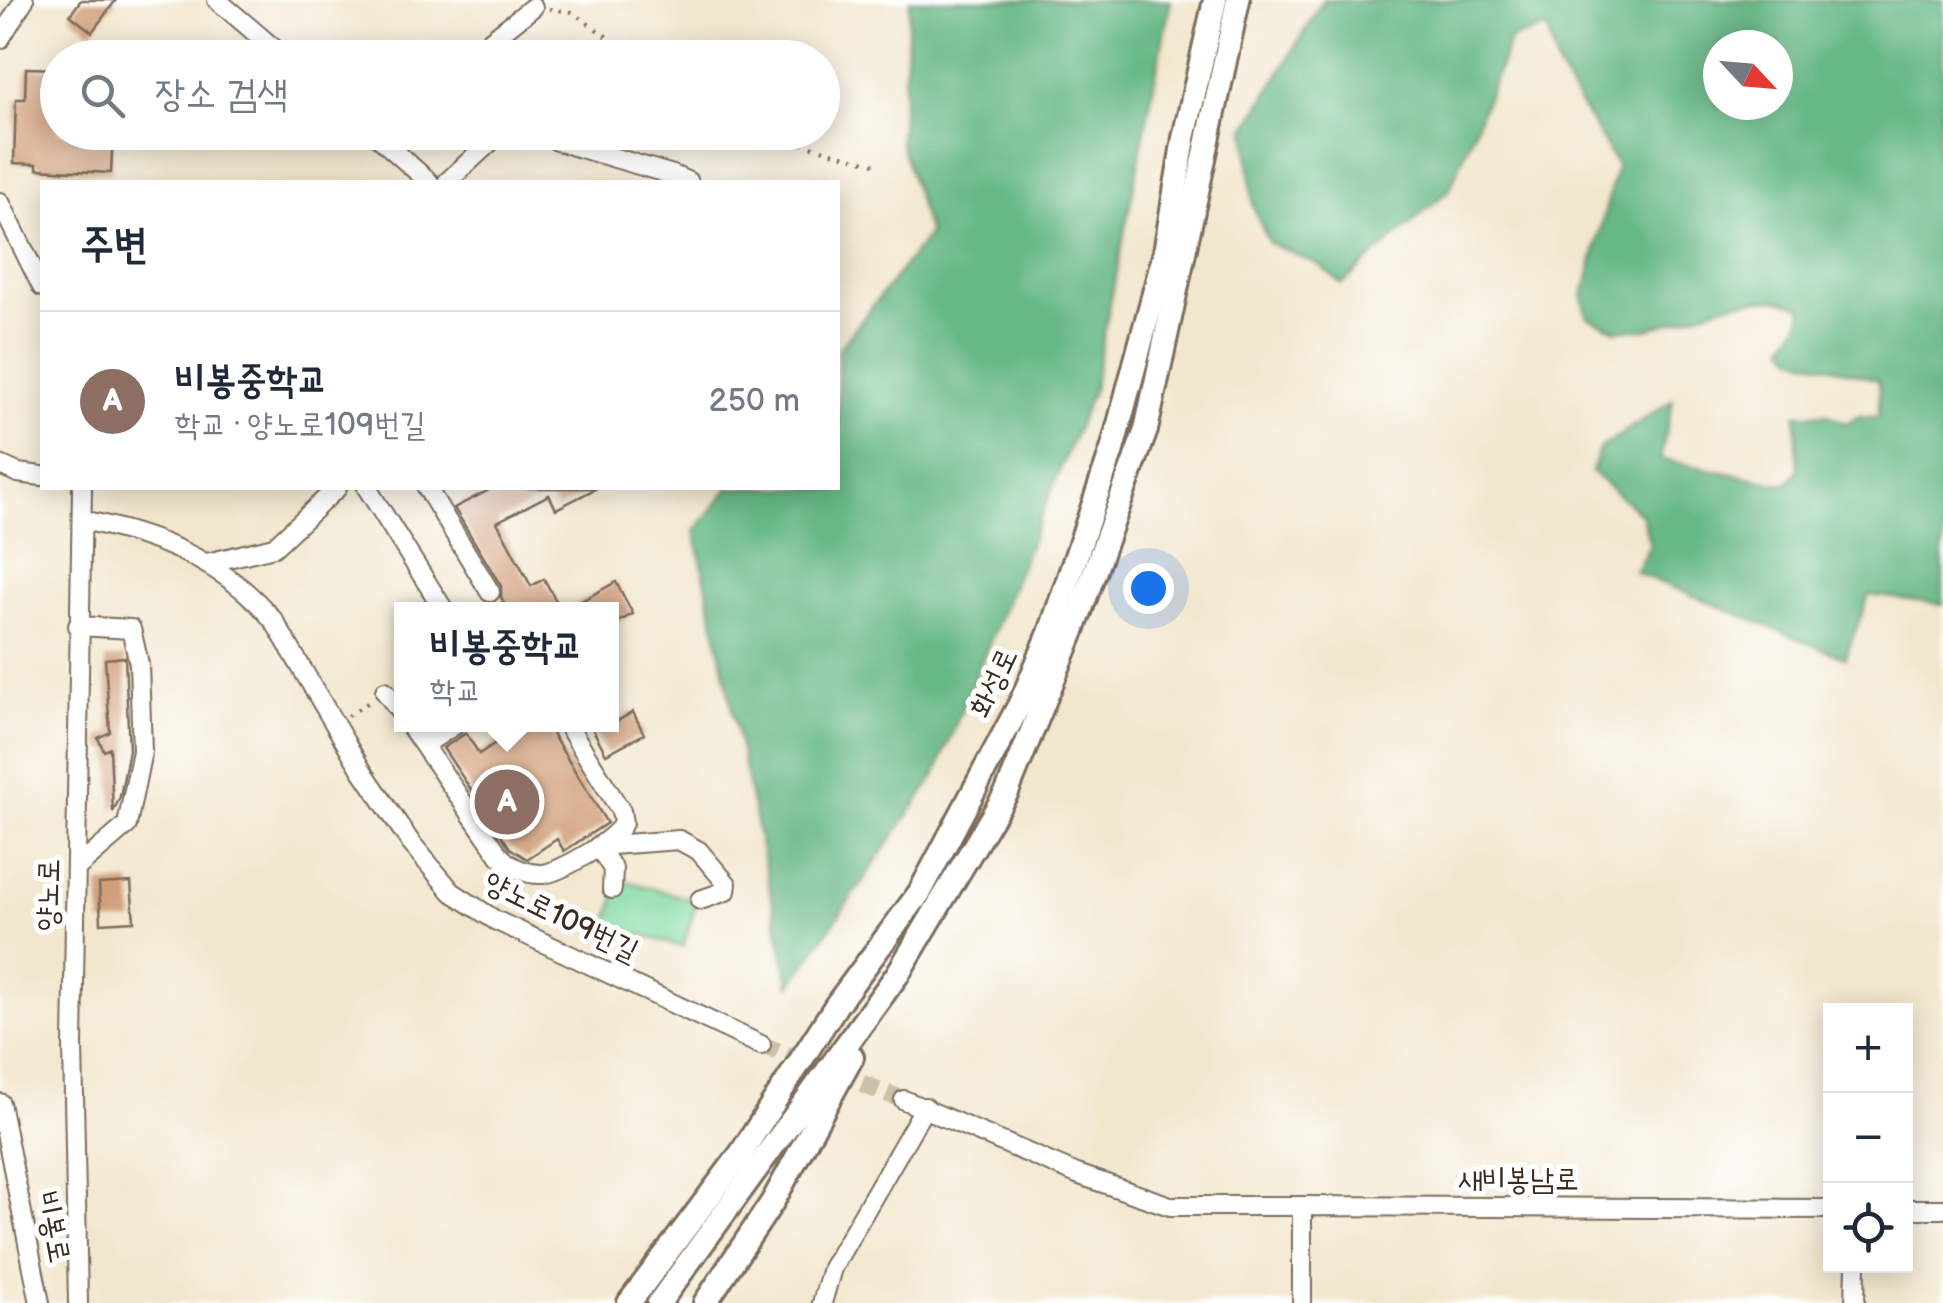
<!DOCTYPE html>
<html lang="ko">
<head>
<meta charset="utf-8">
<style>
	:root { --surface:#fff; --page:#f2f2f3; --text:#1f2937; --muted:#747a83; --line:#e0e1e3; --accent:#c8321e }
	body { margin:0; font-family:"Balsamiq Sans","Poor Story",sans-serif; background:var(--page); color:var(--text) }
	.controls { position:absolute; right:30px; bottom:30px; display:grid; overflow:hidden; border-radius:0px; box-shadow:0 5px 25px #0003 }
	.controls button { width:90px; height:90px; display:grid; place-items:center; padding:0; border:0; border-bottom:2px solid var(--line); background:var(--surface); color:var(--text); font:50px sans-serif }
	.compass { position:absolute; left:1703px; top:30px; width:90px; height:90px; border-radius:50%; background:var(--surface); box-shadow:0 5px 25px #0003; rotate:116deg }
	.you { position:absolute; left:1148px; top:588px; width:35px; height:35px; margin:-25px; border:8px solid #fff; border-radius:50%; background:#1a73e8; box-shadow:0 0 0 15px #1a73e833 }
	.badge { display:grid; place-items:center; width:65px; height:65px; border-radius:50%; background:var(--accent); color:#fff; font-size:32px; font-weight:700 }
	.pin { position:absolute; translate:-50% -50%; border:5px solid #fff; box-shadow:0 2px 10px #0006 }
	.popup { position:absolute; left:394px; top:602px; width:225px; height:130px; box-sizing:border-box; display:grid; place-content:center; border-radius:0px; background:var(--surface); filter:drop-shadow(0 2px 8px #0005); font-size:32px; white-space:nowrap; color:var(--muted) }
	.popup b { font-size:38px; color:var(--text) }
	.popup::after { content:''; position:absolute; left:50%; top:100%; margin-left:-20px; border:20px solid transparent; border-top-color:var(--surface) }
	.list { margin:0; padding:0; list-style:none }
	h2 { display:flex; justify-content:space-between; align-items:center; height:130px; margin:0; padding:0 40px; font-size:42px }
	h2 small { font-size:32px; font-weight:400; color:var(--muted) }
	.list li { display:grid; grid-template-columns:65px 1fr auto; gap:30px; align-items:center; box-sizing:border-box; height:180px; padding:0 40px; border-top:2px solid var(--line) }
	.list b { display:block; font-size:38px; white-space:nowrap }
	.list p { margin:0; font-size:32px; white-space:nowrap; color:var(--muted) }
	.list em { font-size:32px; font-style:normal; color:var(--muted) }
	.icon { flex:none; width:55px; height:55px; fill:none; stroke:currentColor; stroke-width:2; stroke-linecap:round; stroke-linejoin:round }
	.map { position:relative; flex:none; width:1943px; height:1303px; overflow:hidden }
	.search { position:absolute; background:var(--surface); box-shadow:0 5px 25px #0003; left:40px; top:40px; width:800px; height:110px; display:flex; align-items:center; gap:25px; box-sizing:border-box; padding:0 35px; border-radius:55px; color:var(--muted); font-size:38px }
	.panel { position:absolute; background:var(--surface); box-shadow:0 5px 25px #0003; left:40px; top:180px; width:800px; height:310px; border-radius:0px }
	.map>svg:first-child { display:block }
	.green { fill:#7ed89e; stroke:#5c815e; stroke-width:2.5 }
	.forest { fill:#66b885; stroke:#507152; stroke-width:2.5; fill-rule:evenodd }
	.building { fill:#d19e79 }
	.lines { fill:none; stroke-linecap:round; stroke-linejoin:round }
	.minor-tunnel { stroke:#cdc0a9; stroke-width:18; stroke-dasharray:18 9; stroke-linecap:butt }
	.minor-casing { stroke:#7b6c5b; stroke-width:22 }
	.major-casing { stroke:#7b6c5b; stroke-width:28 }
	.path { stroke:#7b6c5b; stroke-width:4; stroke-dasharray:2.5 8; stroke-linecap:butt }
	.minor { stroke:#fff; stroke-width:18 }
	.major { stroke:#fff; stroke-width:22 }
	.labels { text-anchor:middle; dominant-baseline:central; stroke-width:10; stroke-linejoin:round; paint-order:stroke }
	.street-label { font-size:30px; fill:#3b2a1e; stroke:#fff }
</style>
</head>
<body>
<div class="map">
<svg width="1943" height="1303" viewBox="0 0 1943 1303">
	<rect width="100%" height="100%" fill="#fff"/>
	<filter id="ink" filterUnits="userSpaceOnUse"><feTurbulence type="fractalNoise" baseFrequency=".01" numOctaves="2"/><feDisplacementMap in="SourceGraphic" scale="20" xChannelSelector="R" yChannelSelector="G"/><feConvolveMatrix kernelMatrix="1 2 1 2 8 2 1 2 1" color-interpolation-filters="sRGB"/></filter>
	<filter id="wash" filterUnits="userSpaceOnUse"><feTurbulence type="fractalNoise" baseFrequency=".0048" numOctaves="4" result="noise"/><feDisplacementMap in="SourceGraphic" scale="40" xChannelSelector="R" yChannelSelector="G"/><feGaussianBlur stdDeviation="2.25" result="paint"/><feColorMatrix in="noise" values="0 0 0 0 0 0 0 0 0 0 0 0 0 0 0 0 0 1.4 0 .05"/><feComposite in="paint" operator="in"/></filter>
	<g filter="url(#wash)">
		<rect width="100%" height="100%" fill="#f2e6cc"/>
		<!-- green -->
		<path class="green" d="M620,879L697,901L683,947L607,926Z"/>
		<!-- forest -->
		<g class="forest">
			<path d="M910,0H1171L1093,389L934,778L790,986L695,531L729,488H838V350L929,234L900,142Z"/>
			<path d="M1323,0H1943V92L1937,149L1943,173V604L1869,595L1845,658L1635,572L1650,545L1642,515L1591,471L1600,448L1673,400L1660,459L1786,485L1798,470L1796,414H1827L1847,424L1859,416L1879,417V380L1795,357L1785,345L1801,322L1803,307L1776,299L1735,302L1648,329L1616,330L1588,317L1583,298L1617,165L1558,68L1547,28L1511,39L1450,189L1342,284L1318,264L1269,243L1253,207L1246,129ZM1718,45H1778V105H1718Z"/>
		</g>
		<g id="blocks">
			<!-- building -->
			<g class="building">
				<path d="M81,0H116L92,32L70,15Z"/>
				<path d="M26,68L58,69V132H113L111,173L37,169V164L14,163L16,99H25Z"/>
				<path d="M493,488H597L556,509L549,495L497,522L531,586L544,579L561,610H508L501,597V586L454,508Z"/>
				<path d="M616,582L633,614L612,625V610H565Z"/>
				<path d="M125,657L129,750L120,797L113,812L110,748L104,751L98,738L110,732L105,659Z"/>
				<path d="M633,712L644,734L606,754L590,724H612Z"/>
				<path d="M524,724H546L607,823L564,851L557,839L527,859L510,848L443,748L466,733L479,754Z"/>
				<path d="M131,882L134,921L101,923L99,884Z"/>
			</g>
		</g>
	</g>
	<g filter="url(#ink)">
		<use href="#blocks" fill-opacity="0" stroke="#7b6c5b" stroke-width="2.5"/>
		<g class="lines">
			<!-- minor-tunnel -->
			<path class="minor-tunnel" d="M761,1045L904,1100"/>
			<defs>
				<g id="minor">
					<path d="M217,0L285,58"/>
					<path d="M0,39L24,0"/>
					<path d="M480,58L490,41L533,7"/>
					<path d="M548,132L557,141L673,175L689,182"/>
					<path d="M375,134L429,182"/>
					<path d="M447,182L501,132"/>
					<path d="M0,202L42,287"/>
					<path d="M0,465L18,473L42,476"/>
					<path d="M367,488L444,610"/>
					<path d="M427,488L490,592"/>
					<path d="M82,520C155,535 225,561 274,621L361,769L411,843L452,892L495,920L761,1045"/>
					<path d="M207,563L274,547L337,488"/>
					<path d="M385,691L402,715"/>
					<path d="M409,724L500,856C511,868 528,875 543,874C561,872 617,839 623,823L621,811L567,724"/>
					<path d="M424,745L456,724"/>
					<path d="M78,867L127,825L142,751L139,664L131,629L78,626"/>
					<path d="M612,889L613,869L598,846L679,840L699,851L727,884L726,891L700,900"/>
					<path d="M904,1100L1077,1174L1170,1206H1302"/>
					<path d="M0,1103L40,1303"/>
					<path d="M1906,1209H1943"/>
					<path d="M78,1303L73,1045L82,488"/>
					<path d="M822,1303L832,1268L925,1107"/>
					<path d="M1302,1303V1206L1830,1209"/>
					<path d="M1855,1303L1856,1266"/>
				</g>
				<g id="major">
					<path d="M629,1303L740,1155L837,1004L920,892L1022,700L1050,633L1112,450L1165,252L1184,138L1215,0"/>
					<path d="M659,1303L897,975L1007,792L1073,631L1146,430L1238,0"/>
					<path d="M705,1303L773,1201L852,1057"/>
				</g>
			</defs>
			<!-- minor casing -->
			<use href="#minor" class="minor-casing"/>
			<!-- major casing -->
			<use href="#major" class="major-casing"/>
			<!-- path -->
			<g class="path">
				<path d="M549,9L572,12L637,58"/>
				<path d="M761,132L878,165"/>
				<path d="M348,716L369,702"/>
			</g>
			<!-- minor -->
			<use href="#minor" class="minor"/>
			<!-- major -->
			<use href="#major" class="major"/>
		</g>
	</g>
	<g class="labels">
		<!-- street labels -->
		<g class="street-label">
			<text transform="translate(994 683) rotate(-65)">화성로</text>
			<text transform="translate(49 895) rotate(-89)">양노로</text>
			<text transform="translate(561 917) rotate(26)">양노로109번길</text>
			<text x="1518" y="1180">새비봉남로</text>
			<text transform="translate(53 1227) rotate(79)">비봉로</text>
		</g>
	</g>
</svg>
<div class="controls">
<button>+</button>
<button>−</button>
<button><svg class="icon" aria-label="locate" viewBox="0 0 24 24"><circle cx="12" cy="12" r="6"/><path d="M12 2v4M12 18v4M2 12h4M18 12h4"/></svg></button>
</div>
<svg class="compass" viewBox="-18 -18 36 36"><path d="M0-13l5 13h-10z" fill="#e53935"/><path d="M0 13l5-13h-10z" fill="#747a83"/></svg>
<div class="you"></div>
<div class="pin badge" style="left:507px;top:802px;background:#8d6e63">A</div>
<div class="popup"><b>비봉중학교</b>학교</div>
<div class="search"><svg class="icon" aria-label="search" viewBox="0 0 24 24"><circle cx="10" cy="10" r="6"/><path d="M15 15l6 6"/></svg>장소 검색</div>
<section class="panel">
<h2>주변<small></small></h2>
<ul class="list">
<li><span class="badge" style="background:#8d6e63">A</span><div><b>비봉중학교</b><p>학교 · 양노로109번길</p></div><em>250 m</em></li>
</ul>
</section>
</div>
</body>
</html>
